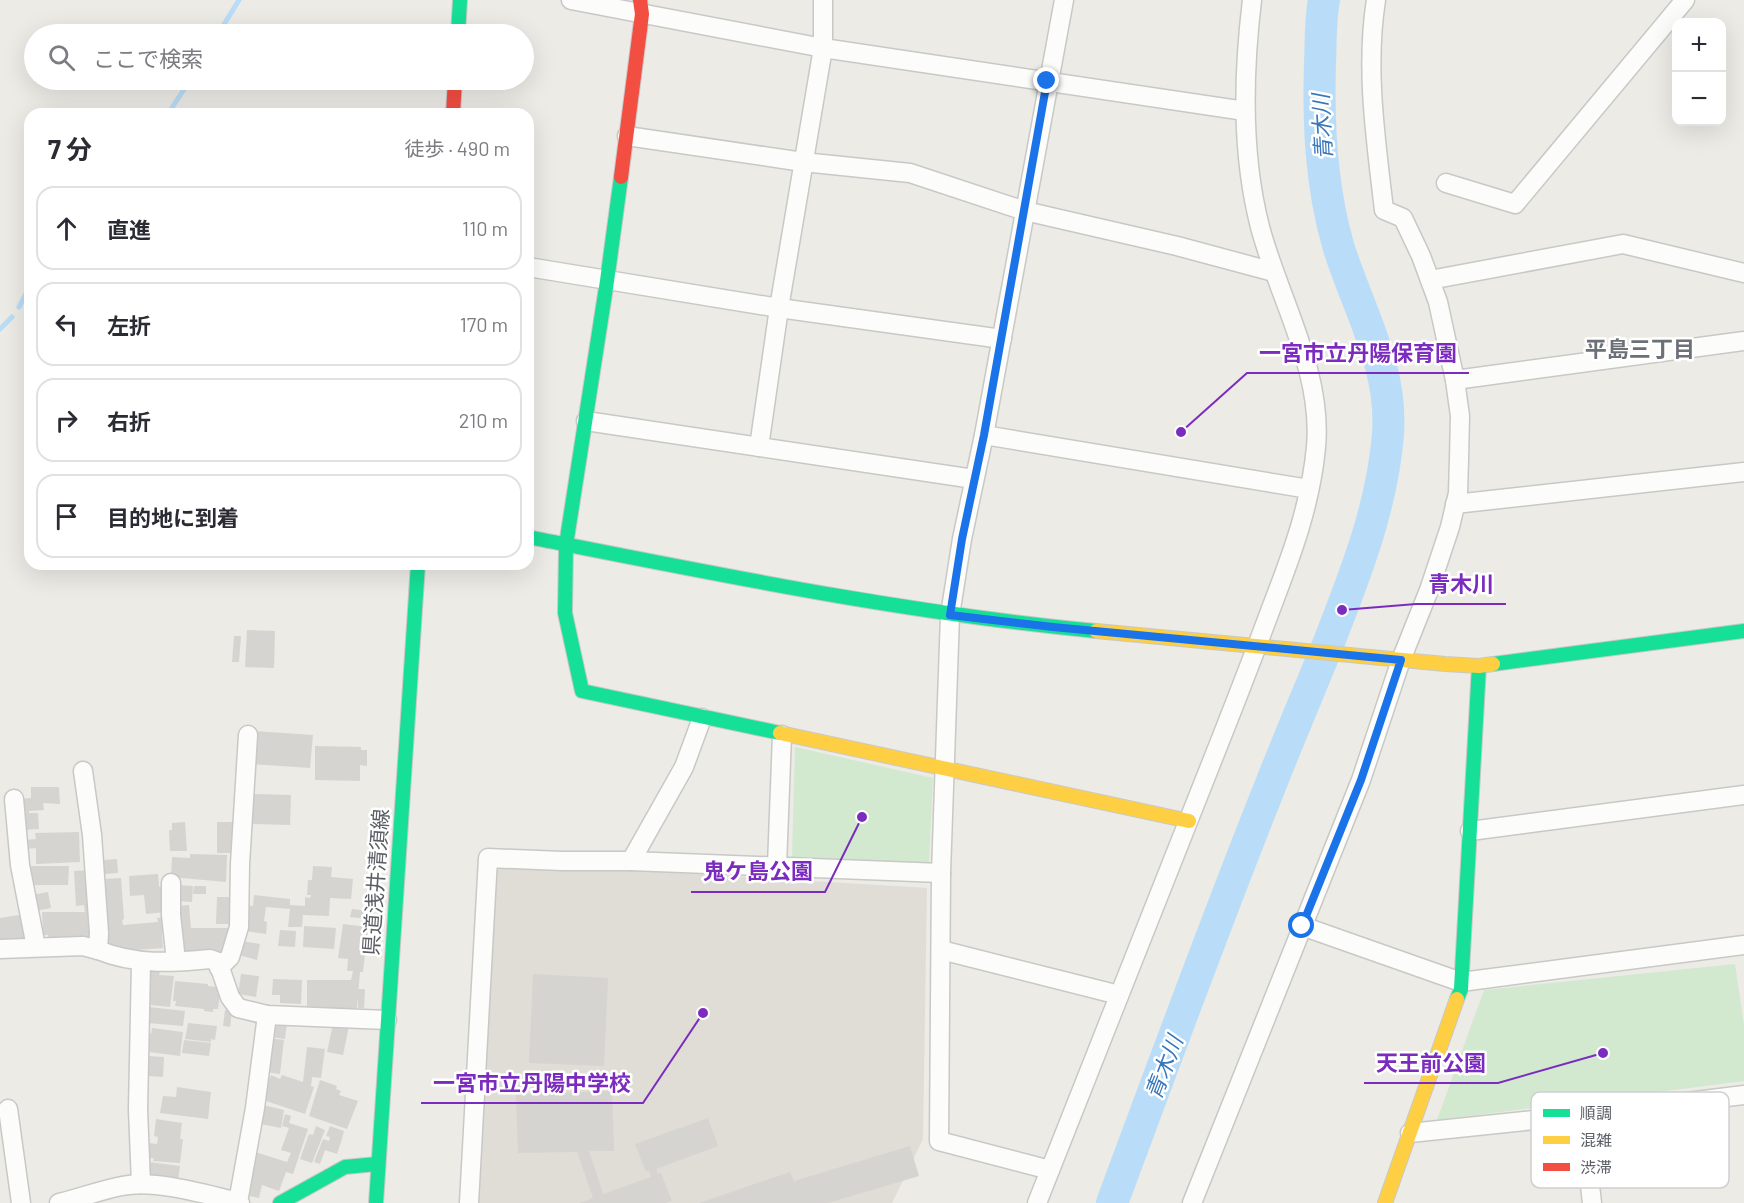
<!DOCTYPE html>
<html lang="ja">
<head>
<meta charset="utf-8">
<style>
	:root { --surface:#fff; --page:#f7f7f7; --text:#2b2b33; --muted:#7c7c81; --line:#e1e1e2 }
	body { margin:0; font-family:Barlow,"Noto Sans JP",sans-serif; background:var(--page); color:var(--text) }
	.controls { position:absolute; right:18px; top:18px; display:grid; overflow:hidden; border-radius:12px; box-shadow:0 6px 24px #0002 }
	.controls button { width:54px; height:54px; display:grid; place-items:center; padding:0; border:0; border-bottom:2px solid var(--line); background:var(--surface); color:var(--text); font:30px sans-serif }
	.stop { position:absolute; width:18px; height:18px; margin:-14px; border:4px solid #1a73e8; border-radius:50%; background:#fff }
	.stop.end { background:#1a73e8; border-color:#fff; box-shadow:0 2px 6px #0008 }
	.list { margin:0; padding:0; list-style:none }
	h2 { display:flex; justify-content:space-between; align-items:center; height:78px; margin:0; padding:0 24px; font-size:26px }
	h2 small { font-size:20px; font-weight:400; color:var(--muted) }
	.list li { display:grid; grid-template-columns:39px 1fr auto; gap:18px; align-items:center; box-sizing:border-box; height:84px; margin:0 12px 12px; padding:0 12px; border:2px solid var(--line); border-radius:18px }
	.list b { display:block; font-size:22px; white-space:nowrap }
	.list em { font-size:20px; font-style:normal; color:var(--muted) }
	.icon { flex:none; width:33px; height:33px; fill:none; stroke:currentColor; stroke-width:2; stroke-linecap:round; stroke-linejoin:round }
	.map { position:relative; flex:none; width:1744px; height:1203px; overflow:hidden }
	.search { position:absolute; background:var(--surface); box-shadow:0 6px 24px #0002; left:24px; top:24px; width:510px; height:66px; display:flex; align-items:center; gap:15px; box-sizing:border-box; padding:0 21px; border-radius:33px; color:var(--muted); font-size:22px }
	.panel { position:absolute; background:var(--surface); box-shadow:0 6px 24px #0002; left:24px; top:108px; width:510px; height:462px; border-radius:18px }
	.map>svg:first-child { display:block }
	.education { fill:#dfddd6 }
	.green { fill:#d2e9cf }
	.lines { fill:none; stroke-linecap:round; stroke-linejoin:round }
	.stream { stroke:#b9ddf8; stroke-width:5 }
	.river { stroke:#b9ddf8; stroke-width:32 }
	.building { fill:#d6d4d1 }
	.street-casing { stroke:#c8c8c7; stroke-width:21 }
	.fast-casing { stroke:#c8c9c8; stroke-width:16 }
	.slow-casing { stroke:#c8c9c8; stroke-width:16 }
	.jam-casing { stroke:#c8c9c8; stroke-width:16 }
	.street { stroke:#fcfcfb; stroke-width:18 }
	.fast { stroke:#16e098; stroke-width:14 }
	.slow { stroke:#ffcf43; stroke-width:14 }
	.jam { stroke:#f24e42; stroke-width:14 }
	.route { stroke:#1a73e8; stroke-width:8 }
	.labels { text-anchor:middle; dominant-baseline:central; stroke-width:5; stroke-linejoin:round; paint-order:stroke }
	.street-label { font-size:21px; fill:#5b5f65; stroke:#fff }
	.water-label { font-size:22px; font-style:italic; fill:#3877b9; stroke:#fff }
	.neighbourhood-label { font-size:22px; font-weight:bold; fill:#6c7177; stroke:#fff }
	.key { fill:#fff; stroke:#cecfd1; stroke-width:1.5 }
	.key-label { font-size:16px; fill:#5b5f65 }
	.leader { fill:none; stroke:#7b2cbf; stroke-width:2 }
	.callout-dot { fill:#7b2cbf; stroke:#fff; stroke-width:2 }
	.callout-label { font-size:22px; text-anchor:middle; font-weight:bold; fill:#7b2cbf; stroke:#fff; stroke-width:5; stroke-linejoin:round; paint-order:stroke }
</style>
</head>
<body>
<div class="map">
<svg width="1744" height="1203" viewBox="0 0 1744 1203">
	<rect width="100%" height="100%" fill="#ecebe6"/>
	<!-- education -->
	<path class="education" d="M483,861L927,888L923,1139L892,1203H476Z"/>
	<!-- green -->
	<g class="green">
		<path d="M795,747L933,778L929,863L792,857Z"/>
		<path d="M1735,964L1744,1025V1081L1437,1120L1484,990Z"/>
	</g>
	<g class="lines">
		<!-- stream -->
		<g class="stream">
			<path d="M218,34L239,0"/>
			<path d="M168,114L190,80"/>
			<path d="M19,307L30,286"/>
			<path d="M0,329L12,317"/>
		</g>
		<!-- river -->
		<path class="river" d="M1112,1203C1163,1066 1213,929 1267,794C1286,745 1307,696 1327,647C1354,578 1382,509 1388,434C1393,365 1357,308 1338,245C1321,186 1318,125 1320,63C1321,42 1320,21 1324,0"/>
	</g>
	<!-- building -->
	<g class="building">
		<path d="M247,630L275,631L274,668L245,667Z"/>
		<path d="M234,636H241L239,662H232Z"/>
		<path d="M254,731L313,735L310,768L252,764Z"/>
		<path d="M315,746L361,747V750H367V766L360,765V781L315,780Z"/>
		<path d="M31,787H59L60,804L43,803L44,810L29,811V813H38L39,829L22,830L21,813H26V811H20L19,799L31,798Z"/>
		<path d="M251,794L291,795L290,825L249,824Z"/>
		<path d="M185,822L187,851H170L169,830H172V823Z"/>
		<rect x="217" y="822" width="17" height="31"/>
		<path d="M79,832L80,862L36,864V848L25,849L24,840L36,839L35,833Z"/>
		<path d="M190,854L227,855L226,882L171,877L172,857L190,858Z"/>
		<path d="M117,859L118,873L105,874L104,860Z"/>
		<path d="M30,866H69L68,885H30L27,868L30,867Z"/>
		<path d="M313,866L332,867L331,877L353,879L351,899L330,898L329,916L303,915L302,927H288L290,909L266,907L264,921L267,922L266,934L245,931L246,905L253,906L254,895L290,899V905L305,906V897L310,898L311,895H307L308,880H312Z"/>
		<path d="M90,870L92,925H89L90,937L48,940V935H43L42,912H85L84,905L76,906L74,871Z"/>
		<path d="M158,874L159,887L164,886L166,912L146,914L144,895L130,896L129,876Z"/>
		<path d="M121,878L124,919L122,920L123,925L158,922L157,918L166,917L167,933H162L163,948L120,951V946L107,947L106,938H108L104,879Z"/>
		<path d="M176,885L193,886L192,902L175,901Z"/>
		<path d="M194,886H206V894H193Z"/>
		<path d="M48,892L51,908L35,911L32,895Z"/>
		<path d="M217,897H235L234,924H216Z"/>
		<path d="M189,905L191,928H232V936H227V952H180L177,906Z"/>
		<path d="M352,909L369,911L368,919L350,917Z"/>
		<path d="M25,914L29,938L0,943V918Z"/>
		<path d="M343,924L368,927L363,972H360L357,1008L307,1009V980H351L353,971H347L348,959L338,958Z"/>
		<path d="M304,926L336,928L334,949L303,947Z"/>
		<path d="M280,930L296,931L295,947L278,946Z"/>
		<path d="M241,941L260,944L257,960L239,955Z"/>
		<path d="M150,971H160L159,975L174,976L170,1007L150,1005L151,1002H149Z"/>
		<path d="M241,974L259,976L256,997L238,994Z"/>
		<path d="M533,974L608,978L604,1066L529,1063Z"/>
		<path d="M273,979L302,980L301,1004L280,1003V995H272Z"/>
		<path d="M175,981L208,984V986L217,987V993H220L218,1009H213V1012L204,1011V1009L175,1006L176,1001H173Z"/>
		<path d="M358,989H365L364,1008H358Z"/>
		<path d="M149,1007L185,1011L183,1026L147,1023Z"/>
		<path d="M225,1010L232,1011L230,1027L223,1026Z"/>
		<path d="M272,1021L287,1023L285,1039L270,1037Z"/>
		<path d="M188,1023L217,1026L215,1040L211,1039V1042L185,1039Z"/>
		<path d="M333,1024L349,1026L343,1055L327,1052Z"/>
		<path d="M152,1028L183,1032L180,1056L149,1052V1033L151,1034Z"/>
		<path d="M269,1038L284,1040L280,1074L265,1072Z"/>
		<path d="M184,1040L211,1043L209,1056L182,1053Z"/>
		<path d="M307,1047L325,1049L321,1078L312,1077L311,1086L314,1087L305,1114L263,1100L268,1077L270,1078L271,1075L280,1079L282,1075L303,1082Z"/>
		<path d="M149,1056L164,1057L163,1077L148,1076Z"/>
		<path d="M320,1080L337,1086L336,1089L341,1091L339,1095L358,1101L347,1129L309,1116Z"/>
		<path d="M177,1087L211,1092L208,1119L160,1113L163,1096L176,1097Z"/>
		<path d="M612,1091L614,1151H589L603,1194L651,1177L649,1171L646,1172L635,1144L708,1118L718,1146L656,1169L658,1174L661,1173L672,1201L665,1203H579L593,1198L577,1152L518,1153L516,1094Z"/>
		<path d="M259,1104L284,1110L281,1128L255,1123Z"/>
		<path d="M285,1114L291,1116L289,1123L308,1129L293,1174L286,1172L279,1191L262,1185L259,1198L245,1195L255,1152L287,1162L291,1153L281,1150L289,1128L282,1126Z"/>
		<path d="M156,1119L182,1123L180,1139H183L180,1163L153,1161L154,1158H147L149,1143L157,1144L158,1137L154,1136Z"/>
		<path d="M316,1126L325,1130L312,1163L300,1159L309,1134L313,1135Z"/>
		<path d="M330,1126L344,1131L341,1142L337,1154L325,1150L320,1164L314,1162L323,1139L329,1141L330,1137L326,1136Z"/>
		<path d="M910,1146L919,1176L828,1203H699L790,1172L794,1181Z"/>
		<path d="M149,1162L180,1166L178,1181L147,1177Z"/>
	</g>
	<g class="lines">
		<defs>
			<g id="street">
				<path d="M571,0L823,48L1245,111"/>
				<path d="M627,136L803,162L910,173L1025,211L1177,246L1274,272"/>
				<path d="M1446,183L1515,204L1685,0"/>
				<path d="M528,267L779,308L1002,339"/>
				<path d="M1430,280L1623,244L1744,273"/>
				<path d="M1455,380L1744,341"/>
				<path d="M586,421L974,479"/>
				<path d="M984,435L1309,489"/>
				<path d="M759,447L779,308L823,48V0"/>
				<path d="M1455,504L1744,472"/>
				<path d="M702,718L684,767L631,861L941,873"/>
				<path d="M83,771L92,835L99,933L98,950C135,965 171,963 210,959L218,962L230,997L238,1008L267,1015L387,1020"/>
				<path d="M14,799L20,865L36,947"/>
				<path d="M1470,831L1744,795"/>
				<path d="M777,866L782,735"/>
				<path d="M171,883V915L176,961"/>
				<path d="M1302,926L1461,982L1744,945"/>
				<path d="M0,949L83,946L98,950"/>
				<path d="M941,950L1119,995"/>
				<path d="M219,968L230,957L239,927L240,864L248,735"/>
				<path d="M8,1109L21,1203"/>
				<path d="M1582,1115L1592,1203"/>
				<path d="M1410,1133L1582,1115L1744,1095"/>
				<path d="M1050,1170L939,1141L941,873L950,615L962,539L984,435L1064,0"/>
				<path d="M141,1184L138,1110L141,963"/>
				<path d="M59,1203C80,1198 101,1190 122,1186C154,1179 206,1194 238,1202"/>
				<path d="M240,1203L238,1202L255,1108L267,1015"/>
				<path d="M469,1203L488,858L562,861H631"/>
				<path d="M1037,1203C1098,1047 1161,892 1222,736C1239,693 1256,649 1272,606C1292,554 1311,503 1316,447C1323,371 1279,299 1260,227C1241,153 1243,75 1252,0"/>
				<path d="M1192,1203L1361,780L1401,660L1429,590L1450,527L1458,493L1459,459L1460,416L1455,380L1438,302L1421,256L1403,218L1384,210C1376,141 1365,69 1376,0"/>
			</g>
			<g id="fast">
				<path d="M458,34L460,0"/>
				<path d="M621,177L607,281L566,545L565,613L582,691L780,733"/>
				<path d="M528,537C716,574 904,613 1096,631"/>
				<path d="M1493,664L1744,631"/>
				<path d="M1457,999L1461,989L1479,666"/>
				<path d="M280,1203L345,1167L377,1164"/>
				<path d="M376,1203L418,564"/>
			</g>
			<g id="slow">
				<path d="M1096,631L1445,664L1479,666L1493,664"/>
				<path d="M780,733L1189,821"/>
				<path d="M1385,1203L1457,999"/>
			</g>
			<g id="jam">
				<path d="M453,114L455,80"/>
				<path d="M621,177L642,14L640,0"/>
			</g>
		</defs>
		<!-- street casing -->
		<use href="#street" class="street-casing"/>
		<!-- fast casing -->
		<use href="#fast" class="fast-casing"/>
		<!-- slow casing -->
		<use href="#slow" class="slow-casing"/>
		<!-- jam casing -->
		<use href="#jam" class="jam-casing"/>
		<!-- street -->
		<use href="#street" class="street"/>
		<!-- fast -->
		<use href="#fast" class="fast"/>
		<!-- slow -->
		<use href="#slow" class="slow"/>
		<!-- jam -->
		<use href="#jam" class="jam"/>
	</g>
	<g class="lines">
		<!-- route -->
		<path class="route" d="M1047,81L984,435L962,539L950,615L1053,627L1401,660L1361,780L1302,926"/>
	</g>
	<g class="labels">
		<!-- street labels -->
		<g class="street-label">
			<text transform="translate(375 882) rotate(-86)">県道浅井清須線</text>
		</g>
		<!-- water labels -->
		<g class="water-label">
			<text transform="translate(1321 127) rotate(-93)">青木川</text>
			<text transform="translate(1163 1067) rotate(-69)">青木川</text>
		</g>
		<!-- neighbourhood labels -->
		<g class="neighbourhood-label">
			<text x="1640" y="348">平島三丁目</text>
		</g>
	</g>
	<!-- legend -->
	<rect x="1531" y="1092" width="198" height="96" rx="9" class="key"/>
	<rect x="1543" y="1109" width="27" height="8" fill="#16e098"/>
	<rect x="1543" y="1136" width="27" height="8" fill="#ffcf43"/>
	<rect x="1543" y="1163" width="27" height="8" fill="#f24e42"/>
	<g class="key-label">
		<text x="1580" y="1119">順調</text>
		<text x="1580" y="1146">混雑</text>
		<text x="1580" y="1173">渋滞</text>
	</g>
	<!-- callouts -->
	<path class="leader" d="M1181 432L1247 373H1469M1342 610L1416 604H1506M862 817L825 892H691M1603 1053L1498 1083H1364M703 1013L643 1103H421"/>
	<g class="callout-dot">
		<circle cx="1181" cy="432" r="6"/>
		<circle cx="1342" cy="610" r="6"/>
		<circle cx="862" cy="817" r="6"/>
		<circle cx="1603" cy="1053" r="6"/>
		<circle cx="703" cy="1013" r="6"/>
	</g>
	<g class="callout-label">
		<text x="1358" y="361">一宮市立丹陽保育園</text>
		<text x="1461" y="592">青木川</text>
		<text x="758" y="879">鬼ケ島公園</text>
		<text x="1431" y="1071">天王前公園</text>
		<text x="532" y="1091">一宮市立丹陽中学校</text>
	</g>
</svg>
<div class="controls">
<button>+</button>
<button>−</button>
</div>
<div class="stop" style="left:1302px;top:926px"></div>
<div class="stop end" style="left:1047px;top:81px"></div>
<div class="search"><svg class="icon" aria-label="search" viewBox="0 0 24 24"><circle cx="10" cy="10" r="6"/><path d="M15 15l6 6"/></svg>ここで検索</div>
<section class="panel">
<h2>7 分<small>徒歩 · 490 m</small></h2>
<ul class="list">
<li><svg class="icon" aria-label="ahead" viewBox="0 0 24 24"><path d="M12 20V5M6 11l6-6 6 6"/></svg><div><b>直進</b></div><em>110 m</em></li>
<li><svg class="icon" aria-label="left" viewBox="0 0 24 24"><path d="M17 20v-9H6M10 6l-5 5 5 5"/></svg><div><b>左折</b></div><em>170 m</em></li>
<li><svg class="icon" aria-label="right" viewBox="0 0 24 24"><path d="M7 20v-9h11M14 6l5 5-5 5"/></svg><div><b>右折</b></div><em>210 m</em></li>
<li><svg class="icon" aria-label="arrive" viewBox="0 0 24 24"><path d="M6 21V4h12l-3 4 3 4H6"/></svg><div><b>目的地に到着</b></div></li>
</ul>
</section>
</div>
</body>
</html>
